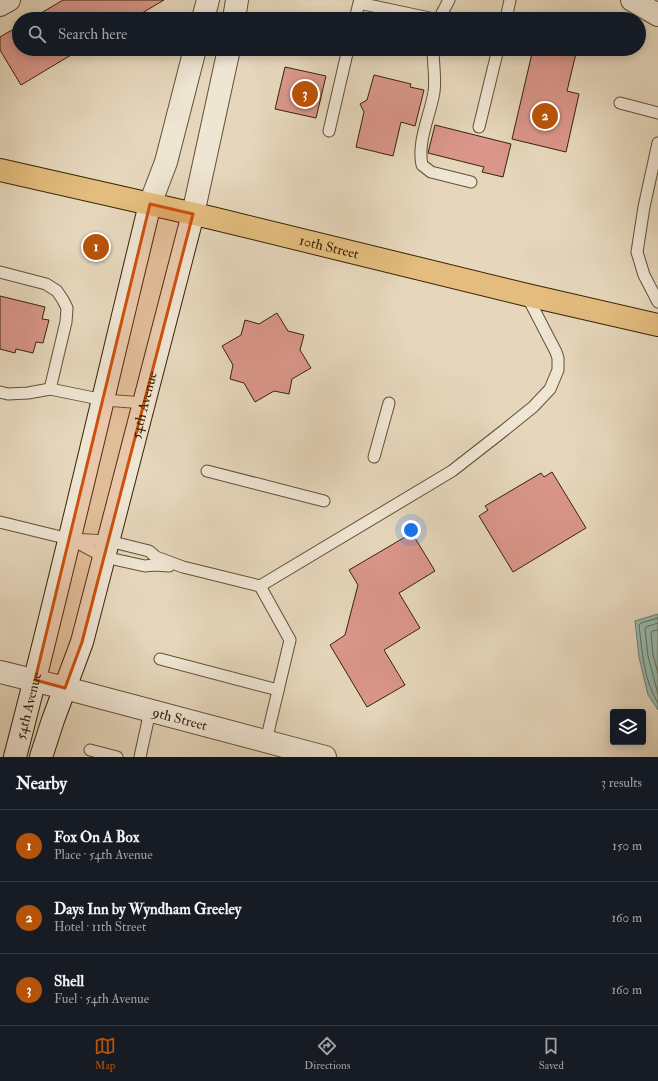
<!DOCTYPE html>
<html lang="en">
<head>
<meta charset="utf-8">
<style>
	:root { --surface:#171b24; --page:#20242c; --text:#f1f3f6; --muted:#9ea1a6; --line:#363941; --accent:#b45309 }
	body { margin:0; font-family:"IM FELL Double Pica",serif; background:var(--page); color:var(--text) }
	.controls { position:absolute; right:12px; bottom:12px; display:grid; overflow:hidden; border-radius:4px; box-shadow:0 2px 10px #0003 }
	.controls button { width:36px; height:36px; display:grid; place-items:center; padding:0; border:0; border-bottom:1px solid var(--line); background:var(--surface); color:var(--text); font:20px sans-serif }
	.you { position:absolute; left:411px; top:530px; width:14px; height:14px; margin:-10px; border:3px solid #fff; border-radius:50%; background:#1a73e8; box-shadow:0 0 0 6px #1a73e833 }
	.badge { display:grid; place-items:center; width:26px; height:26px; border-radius:50%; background:var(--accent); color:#fff; font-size:13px; font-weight:700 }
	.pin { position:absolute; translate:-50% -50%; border:2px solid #fff; box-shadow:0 1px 4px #0006 }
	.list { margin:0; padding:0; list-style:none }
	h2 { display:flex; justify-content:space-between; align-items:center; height:52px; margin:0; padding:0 16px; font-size:17px }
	h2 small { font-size:13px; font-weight:400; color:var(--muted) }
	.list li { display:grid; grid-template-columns:26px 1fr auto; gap:12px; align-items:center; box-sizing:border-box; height:72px; padding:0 16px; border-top:1px solid var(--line) }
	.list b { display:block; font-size:15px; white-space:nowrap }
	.list p { margin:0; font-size:13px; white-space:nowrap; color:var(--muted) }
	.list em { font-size:13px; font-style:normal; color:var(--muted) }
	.icon { flex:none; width:22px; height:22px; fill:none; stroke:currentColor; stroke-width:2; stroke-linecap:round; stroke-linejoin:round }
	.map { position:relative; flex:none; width:658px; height:757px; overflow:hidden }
	.search { position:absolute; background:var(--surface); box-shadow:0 2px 10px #0003; left:12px; right:12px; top:12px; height:44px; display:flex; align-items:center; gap:10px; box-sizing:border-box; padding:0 14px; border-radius:22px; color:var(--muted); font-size:15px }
	.sheet { height:268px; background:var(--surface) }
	nav { display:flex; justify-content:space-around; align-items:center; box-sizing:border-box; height:56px; border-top:1px solid var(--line); background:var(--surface); font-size:11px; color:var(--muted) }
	nav a { display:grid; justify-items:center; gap:2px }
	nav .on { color:var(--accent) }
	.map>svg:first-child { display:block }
	.water { fill:#96bab1; stroke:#707e6c }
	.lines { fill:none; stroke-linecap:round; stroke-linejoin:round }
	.shore { stroke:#666e5a; stroke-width:1 }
	.building { fill:#da968a; stroke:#362304 }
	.lane-casing { stroke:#625032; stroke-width:13 }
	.street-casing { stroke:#625032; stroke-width:24 }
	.secondary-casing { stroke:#362304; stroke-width:24 }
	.primary-casing { stroke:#362304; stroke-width:24 }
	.lane { stroke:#efe5d3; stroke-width:11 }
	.street { stroke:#efe5d3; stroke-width:22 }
	.secondary { stroke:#efe5d3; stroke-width:22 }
	.primary { stroke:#e3bc7e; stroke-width:22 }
	.marked { fill:#cd510b; fill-opacity:0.2; stroke:#cd510b; stroke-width:3; stroke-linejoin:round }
	.labels { text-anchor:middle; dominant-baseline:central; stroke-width:3; stroke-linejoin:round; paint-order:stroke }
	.street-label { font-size:14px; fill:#362304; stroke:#efe5d3 }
</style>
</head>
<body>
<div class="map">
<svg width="658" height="757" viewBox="0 0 658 757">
	<rect width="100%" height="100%" fill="#e6d7bc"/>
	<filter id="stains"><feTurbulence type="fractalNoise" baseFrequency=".005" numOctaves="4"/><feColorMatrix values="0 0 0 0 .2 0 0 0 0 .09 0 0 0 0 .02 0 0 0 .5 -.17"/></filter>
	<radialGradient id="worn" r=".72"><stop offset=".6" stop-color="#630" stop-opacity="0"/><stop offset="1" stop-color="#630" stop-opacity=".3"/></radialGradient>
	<!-- water -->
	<path class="water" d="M658,614V710L648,695L639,657L635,621Z"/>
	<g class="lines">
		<!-- shore -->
		<g class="shore">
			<path d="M658,618L641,623L639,625C642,651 644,681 658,703"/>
			<path d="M658,623L646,627L645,629L648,656L658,694"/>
			<path d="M658,630L652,631L651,633L653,655L658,673"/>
		</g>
	</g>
	<!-- building -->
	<g class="building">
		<path d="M63,0H164L132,19H31Z"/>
		<path d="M19,26V49H81L21,85L0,50V37Z"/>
		<path d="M533,49H577L567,91L579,94L566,152L512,139Z"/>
		<path d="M285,67L326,76L316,118L275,109Z"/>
		<path d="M374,75L411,84L410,87L424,90L415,126L401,122L393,156L356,147L364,112L360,104L367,100Z"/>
		<path d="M435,125L511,144L503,177L482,172L484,167L428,153Z"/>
		<path d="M0,296L45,307L42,319L49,320L43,343L36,342L33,353L16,349L15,353L0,349Z"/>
		<path d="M277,313L288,331L304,335L300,350L311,368L292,379L289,394L274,391L255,402L244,383L230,379L233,365L222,346L241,335L245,320L259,324Z"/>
		<path d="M552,472L586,528L513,572L479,516L488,510L485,506L541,473L544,477Z"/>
		<path d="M412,533L435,571L399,593L420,628L384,650L405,685L367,707L330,645L345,635L358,585L349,570Z"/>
	</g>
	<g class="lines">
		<defs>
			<g id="lane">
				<path d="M355,19L359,3L434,19"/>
				<path d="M439,19L449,0"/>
				<path d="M506,19L510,0"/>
				<path d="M433,49C433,63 436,78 434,92C430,116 417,141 422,165L431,172L471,182"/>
				<path d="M620,103L658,113"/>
				<path d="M479,127L498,49"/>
				<path d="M329,131L348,49"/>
				<path d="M658,143L644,207L637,252L644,275L658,302"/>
				<path d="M0,272L46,284L57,291L63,300L67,308L66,322L50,389"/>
				<path d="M0,392L8,394L28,393L50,389L104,400L145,403"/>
				<path d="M374,457L389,403"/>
				<path d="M207,471L324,501"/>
				<path d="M0,522L69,539L109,541L149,551L156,557L183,567L260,586L452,471L502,432L533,407L550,389L558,370V358L556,352L527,296"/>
				<path d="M74,541L104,557L145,566L154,565L169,566"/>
				<path d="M260,586L290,640L266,741"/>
				<path d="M160,659L278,690"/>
				<path d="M90,750L117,757"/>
				<path d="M140,757L150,711"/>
			</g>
			<g id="street">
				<path d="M632,0L658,15"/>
				<path d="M0,5L9,0"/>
				<path d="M203,19L208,0"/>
				<path d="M234,19L237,0"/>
				<path d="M150,204L166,162L195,49"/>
				<path d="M193,214L229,49"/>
				<path id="s1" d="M0,672L65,688L325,757"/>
			</g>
			<g id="secondary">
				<path id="s2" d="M15,757C63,573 105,388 150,204"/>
				<path id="s3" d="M41,757L53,720L82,642L193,214"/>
			</g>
			<g id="primary">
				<path id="s4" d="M0,170L212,218L527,295L658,325"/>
			</g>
		</defs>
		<!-- lane casing -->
		<use href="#lane" class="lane-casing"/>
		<!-- street casing -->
		<use href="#street" class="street-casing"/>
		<!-- secondary casing -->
		<use href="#secondary" class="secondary-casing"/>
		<!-- primary casing -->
		<use href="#primary" class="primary-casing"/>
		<!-- lane -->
		<use href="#lane" class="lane"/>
		<!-- street -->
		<use href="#street" class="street"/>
		<!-- secondary -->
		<use href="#secondary" class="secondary"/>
		<!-- primary -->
		<use href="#primary" class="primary"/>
	</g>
	<!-- marked area -->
	<path class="marked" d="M150,204L193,214L82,642L65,688L35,680Z"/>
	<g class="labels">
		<!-- street labels -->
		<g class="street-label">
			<text stroke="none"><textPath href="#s4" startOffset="338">10th Street</textPath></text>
			<text stroke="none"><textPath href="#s3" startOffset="367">54th Avenue</textPath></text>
			<text stroke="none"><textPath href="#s2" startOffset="53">54th Avenue</textPath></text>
			<text stroke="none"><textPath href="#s1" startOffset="186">9th Street</textPath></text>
		</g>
	</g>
	<rect width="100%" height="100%" filter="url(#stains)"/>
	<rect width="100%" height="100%" fill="url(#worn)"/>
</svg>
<div class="controls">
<button><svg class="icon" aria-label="layers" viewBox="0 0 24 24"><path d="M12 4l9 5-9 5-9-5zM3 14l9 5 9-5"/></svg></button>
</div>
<div class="you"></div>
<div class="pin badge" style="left:96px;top:247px">1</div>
<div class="pin badge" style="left:545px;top:116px">2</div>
<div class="pin badge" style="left:305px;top:94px">3</div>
<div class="search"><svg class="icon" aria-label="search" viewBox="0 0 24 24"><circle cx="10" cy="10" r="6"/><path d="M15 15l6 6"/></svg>Search here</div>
</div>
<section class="sheet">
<h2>Nearby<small>3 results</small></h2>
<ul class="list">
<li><span class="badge">1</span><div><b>Fox On A Box</b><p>Place · 54th Avenue</p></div><em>150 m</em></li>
<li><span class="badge">2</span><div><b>Days Inn by Wyndham Greeley</b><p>Hotel · 11th Street</p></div><em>160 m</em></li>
<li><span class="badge">3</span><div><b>Shell</b><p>Fuel · 54th Avenue</p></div><em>160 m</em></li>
</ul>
</section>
<nav>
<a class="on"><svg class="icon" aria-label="map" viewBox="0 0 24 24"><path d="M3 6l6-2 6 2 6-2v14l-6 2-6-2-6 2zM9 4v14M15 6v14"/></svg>Map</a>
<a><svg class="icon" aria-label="directions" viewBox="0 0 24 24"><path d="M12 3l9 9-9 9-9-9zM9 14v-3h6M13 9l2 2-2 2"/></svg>Directions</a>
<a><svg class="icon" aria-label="saved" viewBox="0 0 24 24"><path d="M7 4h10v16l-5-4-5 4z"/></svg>Saved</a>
</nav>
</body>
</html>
